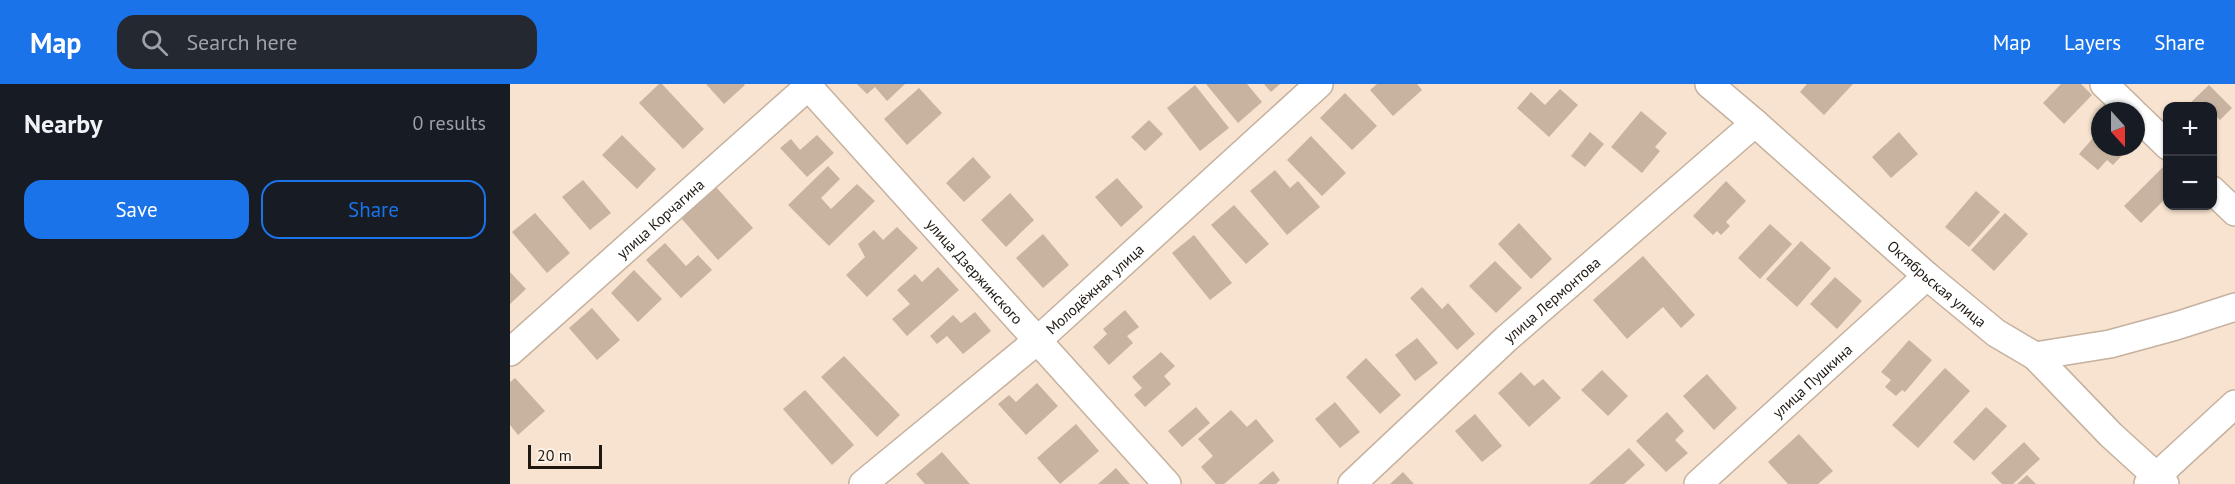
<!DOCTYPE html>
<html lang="en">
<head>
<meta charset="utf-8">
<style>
	:root { --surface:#171b24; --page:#242831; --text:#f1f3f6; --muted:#9ea1a6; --line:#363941; --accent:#1a73e8 }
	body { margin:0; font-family:"PT Sans",sans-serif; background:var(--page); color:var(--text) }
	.controls { position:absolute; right:18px; top:18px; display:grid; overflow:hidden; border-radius:12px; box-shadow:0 2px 4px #0004 }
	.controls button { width:54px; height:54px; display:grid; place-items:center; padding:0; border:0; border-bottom:2px solid var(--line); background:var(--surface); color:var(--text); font:30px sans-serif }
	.compass { position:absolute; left:1581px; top:18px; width:54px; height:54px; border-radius:50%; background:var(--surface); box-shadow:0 2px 4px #0004; rotate:159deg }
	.scale { position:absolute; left:18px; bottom:15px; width:74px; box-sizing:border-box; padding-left:6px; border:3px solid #201912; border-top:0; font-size:16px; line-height:21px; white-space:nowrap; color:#201912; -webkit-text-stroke:4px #fef2e6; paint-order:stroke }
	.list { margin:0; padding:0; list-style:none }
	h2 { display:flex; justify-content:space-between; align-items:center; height:78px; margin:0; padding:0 24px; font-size:26px }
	h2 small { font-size:20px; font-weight:400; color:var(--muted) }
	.actions { display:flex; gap:12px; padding:18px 24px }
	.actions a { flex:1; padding:14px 0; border:2px solid var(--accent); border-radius:18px; text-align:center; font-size:21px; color:var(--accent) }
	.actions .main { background:var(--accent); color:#fff }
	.icon { flex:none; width:33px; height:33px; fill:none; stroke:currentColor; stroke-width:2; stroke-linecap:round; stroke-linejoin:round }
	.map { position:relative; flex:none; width:1725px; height:400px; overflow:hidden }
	header { display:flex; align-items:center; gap:36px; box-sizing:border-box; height:84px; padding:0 30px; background:var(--accent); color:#fff }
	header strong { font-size:28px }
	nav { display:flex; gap:33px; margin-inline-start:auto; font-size:21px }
	.search { width:420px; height:54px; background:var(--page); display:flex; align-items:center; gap:15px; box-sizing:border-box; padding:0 21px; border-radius:18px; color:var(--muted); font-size:22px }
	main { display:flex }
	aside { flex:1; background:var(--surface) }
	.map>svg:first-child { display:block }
	.building { fill:#c7b3a0 }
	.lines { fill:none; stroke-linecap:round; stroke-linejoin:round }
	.minor-casing { stroke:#c5b19e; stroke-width:30 }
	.minor { stroke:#fff; stroke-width:27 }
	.labels { text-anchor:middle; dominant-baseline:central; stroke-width:4.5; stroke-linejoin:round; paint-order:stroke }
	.street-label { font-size:15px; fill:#201912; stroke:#fef2e6 }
</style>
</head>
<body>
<header>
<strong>Map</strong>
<div class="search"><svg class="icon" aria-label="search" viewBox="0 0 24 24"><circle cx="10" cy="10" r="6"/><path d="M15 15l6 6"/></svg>Search here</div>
<nav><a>Map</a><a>Layers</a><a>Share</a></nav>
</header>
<main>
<aside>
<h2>Nearby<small>0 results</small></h2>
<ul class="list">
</ul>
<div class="actions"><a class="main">Save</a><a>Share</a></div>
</aside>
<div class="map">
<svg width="1725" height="400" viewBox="0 0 1725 400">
	<rect width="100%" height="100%" fill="#f7e3cf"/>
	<!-- building -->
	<g class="building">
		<path d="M149,0H152L194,45L173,65L129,19Z"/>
		<path d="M196,0H234L235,1L214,20Z"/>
		<path d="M347,0H395L377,17L365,3L357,10Z"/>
		<path d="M696,0H737L752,18L728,39Z"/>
		<path d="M754,0H770L761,8Z"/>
		<path d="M867,0H907L912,6L883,32L860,6Z"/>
		<path d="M1297,0H1343L1314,31L1290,8Z"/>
		<path d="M1551,0H1571L1582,11L1554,40L1533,19Z"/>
		<path d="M685,1L719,44L690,67L657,24Z"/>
		<path d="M1699,1L1722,24L1710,36L1702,28V22H1677Z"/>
		<path d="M409,4L432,29L397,61L374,35Z"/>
		<path d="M1050,5L1068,21L1039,53L1007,24L1021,8L1035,21Z"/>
		<path d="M835,9L867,42L842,66L810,34Z"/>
		<path d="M1131,27L1157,49L1145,63L1150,67L1132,89L1101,63Z"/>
		<path d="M639,36L653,50L635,67L621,53Z"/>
		<path d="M1590,46V63H1620L1603,81L1597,76L1588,86L1569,70Z"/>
		<path d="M1080,48L1094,60L1075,83L1061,72Z"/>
		<path d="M1389,48L1408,70L1381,94L1362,73Z"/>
		<path d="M112,51L146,85L127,105L92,71Z"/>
		<path d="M307,51L324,69L297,93L270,64L281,55L290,66Z"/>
		<path d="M801,52L836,89L812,112L777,76Z"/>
		<path d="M463,73L481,93L454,118L436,99Z"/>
		<path d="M1656,80L1658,112L1631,139L1614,122Z"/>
		<path d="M318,82L330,95L311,114L321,125L347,100L365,117L319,162L278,121Z"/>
		<path d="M765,86L780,104L788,97L810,123L777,151L740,107Z"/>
		<path d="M607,94L633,123L611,143L585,113Z"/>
		<path d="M73,96L101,129L80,146L52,113Z"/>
		<path d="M1216,97L1236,117L1216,138L1220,142L1211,151L1207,147L1203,151L1183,132Z"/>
		<path d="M206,103L243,144L208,176L171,134Z"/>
		<path d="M1466,107L1490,128L1459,163L1435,143Z"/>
		<path d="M500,109L524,136L496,163L471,136Z"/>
		<path d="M724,121L759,160L736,180L701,141Z"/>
		<path d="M25,129L60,169L37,189L2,148Z"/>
		<path d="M1495,129L1518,150L1484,187L1461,166Z"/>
		<path d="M1009,139L1042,175L1021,195L988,160Z"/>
		<path d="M1260,140L1282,160L1250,195L1228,174Z"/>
		<path d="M387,143L408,164L357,213L336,191L355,173L348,160L364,146L373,156Z"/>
		<path d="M533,150L559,181L533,204L506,174Z"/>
		<path d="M684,151L722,199L700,216L662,169Z"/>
		<path d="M1291,157L1321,184L1287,223L1256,195Z"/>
		<path d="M155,159L176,182L188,171L202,186L171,214L136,176Z"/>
		<path d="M1133,172L1185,231L1171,244L1153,223L1117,255L1083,216Z"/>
		<path d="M985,177L1012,204L986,229L959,202Z"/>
		<path d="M428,183L449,206L397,252L382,235L400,220L387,206L405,190L412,198Z"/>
		<path d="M124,186L152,215L128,238L101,209Z"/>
		<path d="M0,188L16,205L0,220Z"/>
		<path d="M1325,193L1352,217L1327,245L1300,220Z"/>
		<path d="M912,203L932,225L938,219L965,250L947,266L900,214Z"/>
		<path d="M82,224L110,256L87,276L59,244Z"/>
		<path d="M615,226L629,243L617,252L623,259L599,281L583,263L597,250L593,245Z"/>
		<path d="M465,228L481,247L453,270L437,252L427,260L420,252L443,231L451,239Z"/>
		<path d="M907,254L928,279L905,297L885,271Z"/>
		<path d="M1399,256L1422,276L1395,308L1392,306L1386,312L1375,303L1381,296L1371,288Z"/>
		<path d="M651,268L665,282L654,292L661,300L635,323L624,311L632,304L622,293Z"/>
		<path d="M334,272L390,331L367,353L311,293Z"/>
		<path d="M856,274L891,311L870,330L836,293Z"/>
		<path d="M1435,284L1460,307L1408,364L1382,341Z"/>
		<path d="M1092,286L1118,312L1098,332L1071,306Z"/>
		<path d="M1011,288L1024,302L1033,295L1051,314L1019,343L988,309Z"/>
		<path d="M1197,290L1227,324L1204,346L1173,312Z"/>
		<path d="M5,294L35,327L8,351L0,341V298Z"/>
		<path d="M527,299L548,322L516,351L488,320L499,311L506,318Z"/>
		<path d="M295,306L344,361L322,381L273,325Z"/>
		<path d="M825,318L850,348L830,364L805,335Z"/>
		<path d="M686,323L700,339L672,363L658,347Z"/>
		<path d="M1476,323L1497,342L1464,377L1443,358Z"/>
		<path d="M721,326L737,343L746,335L764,357L714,400H706L691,383L703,372L688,355Z"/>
		<path d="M1157,328L1174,347L1165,356L1178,369L1156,388L1126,357Z"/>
		<path d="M965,330L992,362L972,378L945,347Z"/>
		<path d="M566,340L589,367L550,400L527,374Z"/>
		<path d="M1289,350L1323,387L1308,400H1278L1258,378Z"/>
		<path d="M1514,358L1530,375L1503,400H1492L1481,389Z"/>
		<path d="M1119,364L1135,381L1114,400H1079Z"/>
		<path d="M432,368L460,400H415L406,390Z"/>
		<path d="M606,384L620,400H588Z"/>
		<path d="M763,387L770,396L766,400H748Z"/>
		<path d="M893,388L904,400H880Z"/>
		<path d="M1517,391L1526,400H1507Z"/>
	</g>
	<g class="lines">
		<defs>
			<g id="minor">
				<path id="s1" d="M296,0L657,400"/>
				<path id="s2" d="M1199,0L1245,39L1417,192L1486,249L1525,272L1601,351L1655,400"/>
				<path d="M1594,0L1622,27"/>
				<path d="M1626,31L1658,62"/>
				<path d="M1702,106L1725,128"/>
				<path id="s3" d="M0,268L301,0"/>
				<path d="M1525,272L1600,260L1666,242L1725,223"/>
				<path id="s4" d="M353,400L528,256L809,0"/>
				<path id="s5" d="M842,400L996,255L1245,39"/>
				<path id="s6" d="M1188,400L1417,192"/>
				<path d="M1638,400L1725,320"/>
			</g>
		</defs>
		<!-- minor casing -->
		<use href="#minor" class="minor-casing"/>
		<!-- minor -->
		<use href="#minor" class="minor"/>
	</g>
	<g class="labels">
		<!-- street labels -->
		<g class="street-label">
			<text stroke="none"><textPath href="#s3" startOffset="201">улица Корчагина</textPath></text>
			<text stroke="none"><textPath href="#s1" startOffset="252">улица Дзержинского</textPath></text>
			<text stroke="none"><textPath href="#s2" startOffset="303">Октябрьская улица</textPath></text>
			<text stroke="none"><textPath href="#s4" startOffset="303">Молодёжная улица</textPath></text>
			<text stroke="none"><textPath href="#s5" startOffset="272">улица Лермонтова</textPath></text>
			<text stroke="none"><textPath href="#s6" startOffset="154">улица Пушкина</textPath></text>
		</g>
	</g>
</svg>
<div class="controls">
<button>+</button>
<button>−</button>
</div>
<svg class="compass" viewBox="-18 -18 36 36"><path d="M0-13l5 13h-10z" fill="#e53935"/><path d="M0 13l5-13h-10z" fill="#9ea1a6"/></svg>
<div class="scale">20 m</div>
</div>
</main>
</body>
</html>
